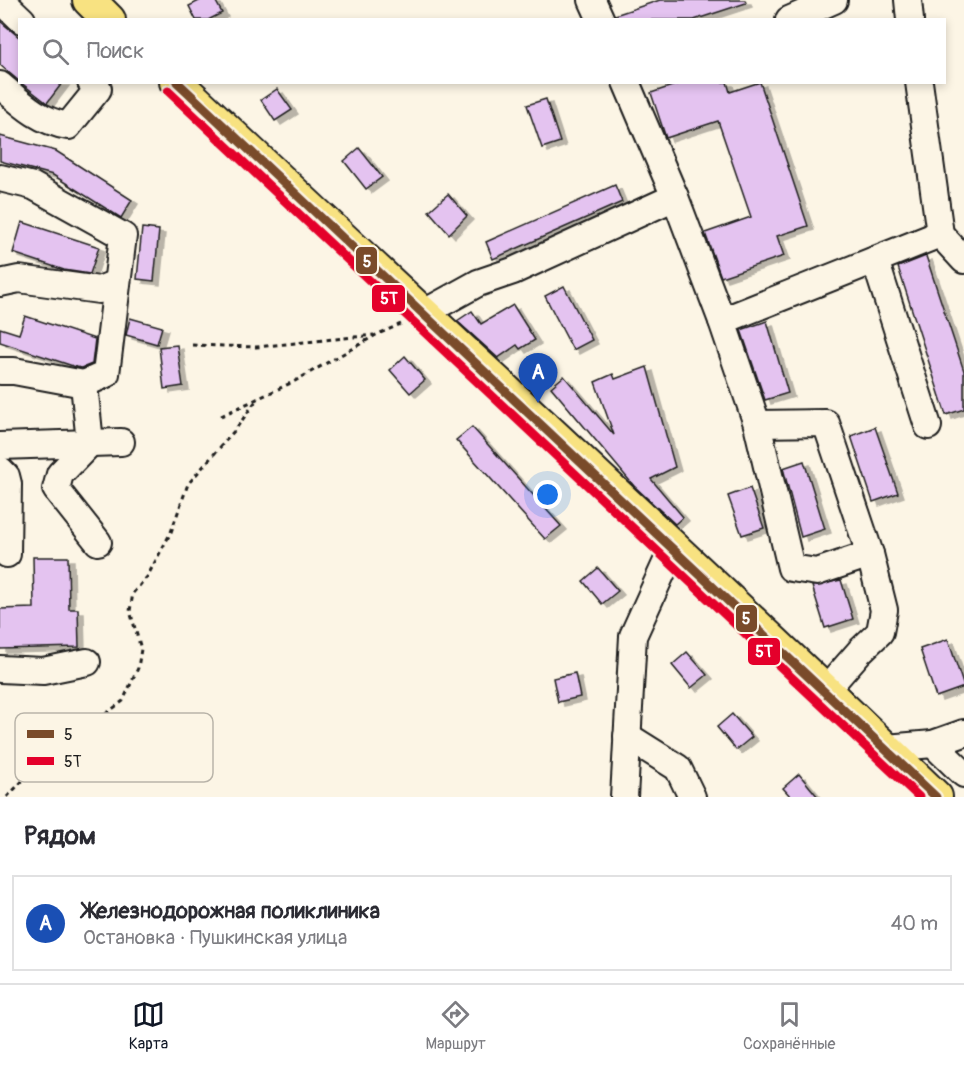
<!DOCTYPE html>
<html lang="ru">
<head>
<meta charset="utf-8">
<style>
	:root { --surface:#fff; --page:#f2f2f3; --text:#2b2b33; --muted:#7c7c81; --line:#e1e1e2; --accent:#111827 }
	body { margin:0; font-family:Pangolin,sans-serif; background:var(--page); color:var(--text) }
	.you { position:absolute; left:548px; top:495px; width:21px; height:21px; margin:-15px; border:4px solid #fff; border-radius:50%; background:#1a73e8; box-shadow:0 0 0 9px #1a73e833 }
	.badge { display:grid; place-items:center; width:39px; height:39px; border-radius:50%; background:var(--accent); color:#fff; font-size:20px; font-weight:700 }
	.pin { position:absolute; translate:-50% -50px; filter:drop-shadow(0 2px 3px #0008) }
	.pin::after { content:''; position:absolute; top:32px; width:21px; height:18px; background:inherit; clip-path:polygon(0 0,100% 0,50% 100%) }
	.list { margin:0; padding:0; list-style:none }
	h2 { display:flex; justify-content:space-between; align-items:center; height:78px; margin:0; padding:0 24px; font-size:26px }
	h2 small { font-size:20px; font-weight:400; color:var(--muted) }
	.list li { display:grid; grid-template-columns:39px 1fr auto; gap:18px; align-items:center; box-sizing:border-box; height:96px; margin:0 12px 12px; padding:0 12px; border:2px solid var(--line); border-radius:0px }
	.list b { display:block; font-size:22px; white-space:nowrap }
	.list p { margin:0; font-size:20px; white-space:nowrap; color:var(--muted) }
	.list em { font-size:20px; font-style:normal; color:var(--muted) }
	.icon { flex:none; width:33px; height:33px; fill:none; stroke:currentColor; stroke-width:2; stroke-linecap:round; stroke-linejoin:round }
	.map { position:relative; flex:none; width:964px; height:797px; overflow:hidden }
	.search { position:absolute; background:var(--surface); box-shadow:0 3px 9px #0003; left:18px; right:18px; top:18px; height:66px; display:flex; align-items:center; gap:15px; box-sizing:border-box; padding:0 21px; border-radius:0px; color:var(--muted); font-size:22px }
	.sheet { height:186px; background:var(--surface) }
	nav { display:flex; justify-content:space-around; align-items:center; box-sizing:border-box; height:84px; border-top:2px solid var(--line); background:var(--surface); font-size:16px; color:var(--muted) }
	nav a { display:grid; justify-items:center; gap:3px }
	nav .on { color:var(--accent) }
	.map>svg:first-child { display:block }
	.building { fill:#e4c3f0; stroke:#1c1c1c; stroke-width:1.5; filter:url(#shadow) }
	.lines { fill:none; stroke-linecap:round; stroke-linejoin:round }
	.minor-casing { stroke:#1c1c1c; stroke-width:30 }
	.major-casing { stroke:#1c1c1c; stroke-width:36 }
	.path { stroke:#1c1c1c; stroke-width:3; stroke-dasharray:4.5 4.5; stroke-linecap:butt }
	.minor { stroke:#fcf5e5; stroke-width:26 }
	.major { stroke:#f8e281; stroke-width:32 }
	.bus-1-casing { stroke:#fcf5e5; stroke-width:14 }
	.bus-2-casing { stroke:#fcf5e5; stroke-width:14 }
	.bus-1 { stroke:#7a4b2a; stroke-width:9 }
	.bus-2 { stroke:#e4002b; stroke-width:9 }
	.key { fill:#fcf5e5; stroke:#b9b4a9; stroke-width:1.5 }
	.key-label { font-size:16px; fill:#1c1c1c }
	.line-badge { stroke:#fcf5e5; stroke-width:2 }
	.badge-label { font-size:16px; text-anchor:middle; font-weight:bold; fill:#fff }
</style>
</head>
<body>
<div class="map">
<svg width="964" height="797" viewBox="0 0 964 797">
	<defs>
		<filter id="shadow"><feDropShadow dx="6" dy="4" stdDeviation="0" flood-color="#0004"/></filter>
	</defs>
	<rect width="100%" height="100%" fill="#fcf5e5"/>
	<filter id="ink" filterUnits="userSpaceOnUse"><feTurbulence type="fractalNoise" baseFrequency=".0167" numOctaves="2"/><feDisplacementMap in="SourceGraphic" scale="12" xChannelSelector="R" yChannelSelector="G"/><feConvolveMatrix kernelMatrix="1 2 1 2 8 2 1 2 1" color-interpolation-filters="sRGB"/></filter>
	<g filter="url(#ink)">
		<!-- building -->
		<g class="building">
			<path d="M201,0H215L222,13L208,20H196L189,6Z"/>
			<path d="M660,0H745L746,3L694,20H616L615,15Z"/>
			<path d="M0,21L20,38V82L0,65Z"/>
			<path d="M20,82H63L47,103Z"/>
			<path d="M684,82H727L730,92L760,82L808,226L777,236L784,256L721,277L705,233L751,217L718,121L666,138L651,93Z"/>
			<path d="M277,89L292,110L275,121L261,100Z"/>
			<path d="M546,99L560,142L542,148L527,105Z"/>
			<path d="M0,136L56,151L132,200L121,218L53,175L0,161Z"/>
			<path d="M359,148L382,177L366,189L344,161Z"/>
			<path d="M615,185L622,202L493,259L486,242Z"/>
			<path d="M448,194L467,216L449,234L429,211Z"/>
			<path d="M22,222L99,247L90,274L64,270L13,253Z"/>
			<path d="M142,228L159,230L154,281L137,279Z"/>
			<path d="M926,256L964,371V409L946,415L898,267Z"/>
			<path d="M564,286L592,340L573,350L545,296Z"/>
			<path d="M513,305L535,340L520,349L517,345L498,358L457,321L472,311L481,324Z"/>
			<path d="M25,316L95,339L92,364L82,368L76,367L0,342V328L19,334Z"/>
			<path d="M130,318L162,327L157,344L126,335Z"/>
			<path d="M767,321L788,393L765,400L741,330Z"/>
			<path d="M177,345L183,386L164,389L159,347Z"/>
			<path d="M405,356L425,380L410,393L390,370Z"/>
			<path d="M647,367L675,467L651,479L683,517L675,524L634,486L551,387L564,376L614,435L595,382L613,374L615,379Z"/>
			<path d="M472,427L561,526L545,539L456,440Z"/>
			<path d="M875,427L898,493L873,502L851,436Z"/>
			<path d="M804,461L825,529L801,537L783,468Z"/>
			<path d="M750,488L764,528L742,535L728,496Z"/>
			<path d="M33,557H68L69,609H78L79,647L0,649V609L34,608Z"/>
			<path d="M598,568L618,591L602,604L583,581Z"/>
			<path d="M841,580L853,619L825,628L812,586Z"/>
			<path d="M948,639L964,687L936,697L920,649Z"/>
			<path d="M687,652L707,675L691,688L672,665Z"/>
			<path d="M575,673L580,697L558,702L553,678Z"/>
			<path d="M732,714L752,737L736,750L717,727Z"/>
			<path d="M799,774L818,797H791L783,788Z"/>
		</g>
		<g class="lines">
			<defs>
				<g id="minor">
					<path d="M1,0L22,20"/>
					<path d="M592,0L601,20"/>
					<path d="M908,0L910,20"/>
					<path d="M789,20L834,0"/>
					<path d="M626,82L675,197L722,321L940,234"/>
					<path d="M919,82L940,234L964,260"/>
					<path d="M0,85C22,104 39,121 68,126L98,89L91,82"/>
					<path d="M0,178L33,186L123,236L106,374L84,384L14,371H0"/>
					<path d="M875,260L928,426"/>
					<path d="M0,283L19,279L99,290L116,283"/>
					<path d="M422,314L478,283L513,271L675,197"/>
					<path d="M722,321L757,424L826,423L870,554L884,610L880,632L860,651L826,690"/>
					<path d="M84,384L90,443L60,474L56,489L98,542"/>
					<path d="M757,424L791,568L817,572L870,554"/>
					<path d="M0,446L121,442"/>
					<path d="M0,470L6,476L8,484L7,554"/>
					<path d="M0,669L43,671L87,662"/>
					<path d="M627,736L678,768L692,797"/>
					<path d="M933,744L964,733"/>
					<path d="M886,748L933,744L964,774"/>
					<path d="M624,797L633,636L673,548"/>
				</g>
				<g id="major">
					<path d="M89,0L109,20"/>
					<path d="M176,82C429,321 686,555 936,797"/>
				</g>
			</defs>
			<!-- minor casing -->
			<use href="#minor" class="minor-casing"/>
			<!-- major casing -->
			<use href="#major" class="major-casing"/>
			<!-- path -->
			<g class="path">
				<path d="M192,345L256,347L374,335"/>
				<path d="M221,416L295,381L376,335L401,324"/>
				<path d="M7,797L29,774L62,727L103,716L123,701L138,668L141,649L130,611L133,593L147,577L171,532L188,484L235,430L258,398"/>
			</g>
			<!-- minor -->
			<use href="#minor" class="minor"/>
			<!-- major -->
			<use href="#major" class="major"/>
			<defs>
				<path id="bus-1" d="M177,82L936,797"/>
				<path id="bus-2" d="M168,91L919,797"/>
			</defs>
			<!-- bus-1 casing -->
			<use href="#bus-1" class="bus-1-casing"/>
			<!-- bus-2 casing -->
			<use href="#bus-2" class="bus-2-casing"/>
			<!-- bus-1 -->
			<use href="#bus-1" class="bus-1"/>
			<!-- bus-2 -->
			<use href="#bus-2" class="bus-2"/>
		</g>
	</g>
	<!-- legend -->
	<rect x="15" y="713" width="198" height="69" rx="9" class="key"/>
	<rect x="27" y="730" width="27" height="8" fill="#7a4b2a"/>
	<rect x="27" y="757" width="27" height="8" fill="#e4002b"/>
	<g class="key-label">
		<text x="64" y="740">5</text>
		<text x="64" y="767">5Т</text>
	</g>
	<g class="line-badge">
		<rect x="355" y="246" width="23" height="29" rx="6" fill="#7a4b2a"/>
		<rect x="371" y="284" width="35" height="29" rx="6" fill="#e4002b"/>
		<rect x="735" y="604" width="23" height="29" rx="6" fill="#7a4b2a"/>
		<rect x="747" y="637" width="34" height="29" rx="6" fill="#e4002b"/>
	</g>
	<g class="badge-label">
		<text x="367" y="267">5</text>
		<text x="389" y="304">5Т</text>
		<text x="746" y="624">5</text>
		<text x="764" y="657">5Т</text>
	</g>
</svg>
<div class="you"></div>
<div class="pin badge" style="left:538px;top:403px;background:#1a4fb4">A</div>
<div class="search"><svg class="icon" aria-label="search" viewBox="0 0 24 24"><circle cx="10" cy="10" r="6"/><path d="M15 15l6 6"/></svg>Поиск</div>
</div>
<section class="sheet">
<h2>Рядом<small></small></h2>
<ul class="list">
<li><span class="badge" style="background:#1a4fb4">A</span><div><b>Железнодорожная поликлиника</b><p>Остановка · Пушкинская улица</p></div><em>40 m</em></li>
</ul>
</section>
<nav>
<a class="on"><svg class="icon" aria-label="map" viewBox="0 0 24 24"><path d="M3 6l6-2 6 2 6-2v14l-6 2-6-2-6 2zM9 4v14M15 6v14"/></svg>Карта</a>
<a><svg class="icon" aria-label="directions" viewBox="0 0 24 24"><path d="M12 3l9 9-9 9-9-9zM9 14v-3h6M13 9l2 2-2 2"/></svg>Маршрут</a>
<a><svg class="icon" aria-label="saved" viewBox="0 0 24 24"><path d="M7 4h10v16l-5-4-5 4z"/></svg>Сохранённые</a>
</nav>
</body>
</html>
